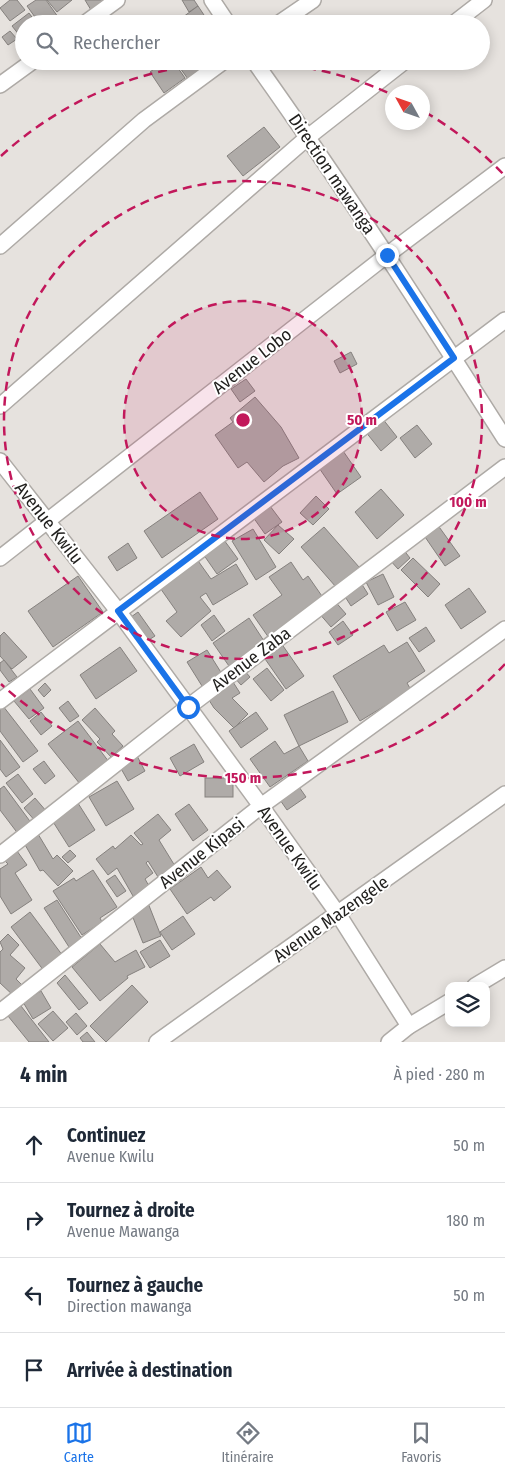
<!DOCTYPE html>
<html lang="fr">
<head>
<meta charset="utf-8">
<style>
	:root { --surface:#fff; --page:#f6f6f7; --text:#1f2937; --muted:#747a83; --line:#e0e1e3; --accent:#1a73e8 }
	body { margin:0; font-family:"Fira Sans Condensed",sans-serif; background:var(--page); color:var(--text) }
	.controls { position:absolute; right:15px; bottom:15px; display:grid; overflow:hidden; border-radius:10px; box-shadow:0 2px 12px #0003 }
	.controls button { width:45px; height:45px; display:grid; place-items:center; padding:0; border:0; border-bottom:1px solid var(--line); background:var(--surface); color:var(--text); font:25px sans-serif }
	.compass { position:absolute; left:385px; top:85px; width:45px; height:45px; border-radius:50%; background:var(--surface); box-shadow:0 2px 12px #0003; rotate:310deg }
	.stop { position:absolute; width:15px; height:15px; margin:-11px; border:4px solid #1a73e8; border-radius:50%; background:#fff }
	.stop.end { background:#1a73e8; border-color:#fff; box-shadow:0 1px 5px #0008 }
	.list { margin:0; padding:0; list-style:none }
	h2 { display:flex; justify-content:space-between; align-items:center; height:65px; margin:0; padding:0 20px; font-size:21px }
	h2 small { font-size:16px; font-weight:400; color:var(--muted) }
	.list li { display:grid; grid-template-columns:32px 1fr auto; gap:15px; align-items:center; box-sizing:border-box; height:75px; padding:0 20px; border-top:1px solid var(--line) }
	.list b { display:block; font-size:19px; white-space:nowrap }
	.list p { margin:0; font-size:16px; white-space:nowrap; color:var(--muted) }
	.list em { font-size:16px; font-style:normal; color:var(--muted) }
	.icon { flex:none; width:28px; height:28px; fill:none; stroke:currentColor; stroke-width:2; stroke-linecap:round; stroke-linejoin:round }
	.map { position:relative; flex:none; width:505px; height:1042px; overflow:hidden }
	.search { position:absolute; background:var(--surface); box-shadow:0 2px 12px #0003; left:15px; right:15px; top:15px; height:55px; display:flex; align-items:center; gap:12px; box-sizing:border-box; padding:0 18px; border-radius:28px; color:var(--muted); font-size:19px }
	.sheet { height:365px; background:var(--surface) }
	nav { display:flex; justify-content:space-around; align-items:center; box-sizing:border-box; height:70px; border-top:1px solid var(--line); background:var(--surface); font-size:14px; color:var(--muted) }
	nav a { display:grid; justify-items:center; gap:2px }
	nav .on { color:var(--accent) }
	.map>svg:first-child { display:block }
	.building { fill:#afaba8; stroke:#85817e }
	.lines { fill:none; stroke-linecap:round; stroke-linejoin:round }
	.street-casing { stroke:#aeaaa6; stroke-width:18 }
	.street { stroke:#fff; stroke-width:15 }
	.route { stroke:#1a73e8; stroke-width:6 }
	.ring { fill:none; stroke:#c2185b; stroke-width:2.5; stroke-dasharray:9 6 }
	.labels { text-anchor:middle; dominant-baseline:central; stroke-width:4; stroke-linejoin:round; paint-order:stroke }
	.street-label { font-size:18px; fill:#201f1d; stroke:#fff }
	.centre { fill:#c2185b; stroke:#fff; stroke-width:2.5 }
	.ring-label { font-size:15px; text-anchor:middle; font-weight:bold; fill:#c2185b; stroke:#fff; stroke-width:4; stroke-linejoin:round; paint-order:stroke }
</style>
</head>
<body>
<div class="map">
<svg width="505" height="1042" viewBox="0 0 505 1042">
	<rect width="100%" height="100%" fill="#e6e2de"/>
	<!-- building -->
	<g class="building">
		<path d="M10,0H17L25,10L10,21L0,8Z"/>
		<path d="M36,0H46L63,24H40L27,6Z"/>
		<path d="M47,0H72L57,12Z"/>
		<path d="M85,0H107L91,10Z"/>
		<path d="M182,0H194L198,6L189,12Z"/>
		<path d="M198,6L210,24H187L183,17Z"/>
		<path d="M29,13L37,24H24V41L12,26Z"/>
		<path d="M10,31L17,39L8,45L2,37Z"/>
		<path d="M165,61H173L185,78L164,93L150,72Z"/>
		<path d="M175,61H204L207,65L188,79Z"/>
		<path d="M264,127L280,147L243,176L227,156Z"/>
		<path d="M351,352L357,364L340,373L334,361Z"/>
		<path d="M246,379L255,391L240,402L231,389Z"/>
		<path d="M255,397L281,427L299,458L283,466L264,482L247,462L238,468L215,435L233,422L230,418Z"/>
		<path d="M382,418L397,437L381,451L365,431Z"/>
		<path d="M417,425L432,444L415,458L400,438Z"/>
		<path d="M341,448L361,477L337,494L317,465Z"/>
		<path d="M381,489L404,515L377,539L355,512Z"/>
		<path d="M200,492L218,519L162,558L144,531Z"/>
		<path d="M316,496L329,509L313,525L300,513Z"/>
		<path d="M270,506L282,522L265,534L253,517Z"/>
		<path d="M437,524L460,556L445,566L423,534Z"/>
		<path d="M278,525L294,539L279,554L264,540Z"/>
		<path d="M324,527L359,567L336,587L301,547Z"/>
		<path d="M253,529L276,567L256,580L232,541Z"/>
		<path d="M221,536L238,559L217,574L201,551Z"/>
		<path d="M128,543L137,558L117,571L108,557Z"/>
		<path d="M402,548L410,558L398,569L389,559Z"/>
		<path d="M196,558L211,579L236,564L248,584L213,605L206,593L200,597L211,611L181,637L166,621L177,612L158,585Z"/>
		<path d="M413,558L440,584L428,597L401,570Z"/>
		<path d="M291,562L303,580L308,576L324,599L269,638L253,615L282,595L269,577Z"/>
		<path d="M383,574L394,597L378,605L366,582Z"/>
		<path d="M78,576L103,612L53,647L28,611Z"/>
		<path d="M361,583L368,594L351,606L344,595Z"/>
		<path d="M469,588L486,612L461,629L445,605Z"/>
		<path d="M333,599L346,614L331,627L318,612Z"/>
		<path d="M405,602L416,620L397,631L386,612Z"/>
		<path d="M138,612L155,636L147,641L131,617Z"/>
		<path d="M214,615L225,631L212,641L201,625Z"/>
		<path d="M249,618L264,641L229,666L213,643Z"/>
		<path d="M343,621L353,635L338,645L329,632Z"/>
		<path d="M426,627L435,641L419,652L409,638Z"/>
		<path d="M4,632L27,657L12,669L0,656V636Z"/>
		<path d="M407,642L425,671L407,683L411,690L360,721L333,676L384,645L389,653Z"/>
		<path d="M281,643L304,676L286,689L263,656Z"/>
		<path d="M120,647L137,671L96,699L80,675Z"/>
		<path d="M207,650L222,674L202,686L187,662Z"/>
		<path d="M4,660L17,677L9,682L0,670V663Z"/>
		<path d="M267,668L284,690L271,701L253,679Z"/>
		<path d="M243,669L250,677L241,685L234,677Z"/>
		<path d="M233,682L240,693L232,698L248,714L234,728L214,708L207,697Z"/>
		<path d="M45,683L51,690L44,697L38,690Z"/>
		<path d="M30,689L44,708L29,719L14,701Z"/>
		<path d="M333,691L348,722L299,746L284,715Z"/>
		<path d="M68,701L79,716L70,722L59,708Z"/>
		<path d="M3,706L38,751L23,762L0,731V708Z"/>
		<path d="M95,708L115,731L112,734L123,746L111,757L97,742L100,739L82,720Z"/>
		<path d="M41,712L52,726L41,735L30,721Z"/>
		<path d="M256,712L268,729L241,748L229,731Z"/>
		<path d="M78,721L109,762L80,784L48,744Z"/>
		<path d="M0,740L20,767L6,777L0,769Z"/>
		<path d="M275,741L284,754L299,746L308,761L270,787L250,759Z"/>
		<path d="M194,744L204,762L180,776L170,758Z"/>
		<path d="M136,754L145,771L128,781L119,765Z"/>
		<path d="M44,761L55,776L45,784L33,769Z"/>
		<path d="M18,774L33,794L22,803L6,783Z"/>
		<rect x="205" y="778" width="28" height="19"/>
		<path d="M117,781L134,809L106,826L89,797Z"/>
		<path d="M297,784L306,797L287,810L278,797Z"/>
		<path d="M4,786L32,824L19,835L0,810V789Z"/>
		<path d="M35,798L47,812L36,822L24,808Z"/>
		<path d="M76,800L95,830L69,847L50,817Z"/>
		<path d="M189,804L208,830L193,841L175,814Z"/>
		<path d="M158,814L171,830L159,840L175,866L158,877L148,861L146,863L153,873L145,879L149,886L133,896L117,868L108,875L96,859L113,846L115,849L131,835L141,845L143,844L134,833Z"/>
		<path d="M38,834L53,859L57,855L73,871L58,886L43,870L40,871L24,843Z"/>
		<path d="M70,850L76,856L68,863L62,857Z"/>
		<path d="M17,851L27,865L15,873L32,900L11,914L0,896V869L8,864L4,860Z"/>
		<path d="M201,867L208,878L217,870L231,887L214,901L211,897L187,914L170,889Z"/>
		<path d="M93,870L117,907L100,918L102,922L82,935L53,891L74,878L76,881Z"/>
		<path d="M115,875L126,891L117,897L106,881Z"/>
		<path d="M57,900L82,939L69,947L44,908Z"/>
		<path d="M148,903L161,936L143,943L130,910Z"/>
		<path d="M30,912L63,956L44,971L11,927Z"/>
		<path d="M183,916L195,934L172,950L160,932Z"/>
		<path d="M8,934L19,945L10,955L25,968L16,979L24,987L15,997L0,983V952L3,949L0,942Z"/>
		<path d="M160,940L170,956L150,968L140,952Z"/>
		<path d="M100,944L115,962L136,950L145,967L127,976L128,978L100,1001L72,967Z"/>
		<path d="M65,975L88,1003L79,1010L57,983Z"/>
		<path d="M132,985L148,1002L106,1042L90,1026Z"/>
		<path d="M41,991L51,1008L33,1019L23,1002Z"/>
		<path d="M21,1006L49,1042H29L8,1016Z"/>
		<path d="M53,1011L68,1028L53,1041L38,1024Z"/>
		<path d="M76,1013L87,1026L77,1035L66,1022Z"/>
		<path d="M87,1032L95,1042H83L80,1038Z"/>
	</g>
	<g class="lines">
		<defs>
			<g id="street">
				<path d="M212,0L228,24"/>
				<path d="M84,24L117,0"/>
				<path d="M278,24L313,0"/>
				<path d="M453,24L484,0"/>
				<path d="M254,61C342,184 424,312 505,439"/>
				<path d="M0,85L33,61"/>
				<path d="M0,246L144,120L224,61"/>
				<path d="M0,406L308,137L405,61"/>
				<path d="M0,461L118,611L261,806L338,914L409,1026"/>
				<path d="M0,558L387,255L505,166"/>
				<path d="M0,701L505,320"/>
				<path d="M0,855L188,707L505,467"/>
				<path d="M475,986L505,968"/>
				<path d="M0,1012L261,806L505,629"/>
				<path d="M157,1042L505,794"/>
				<path d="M389,1042L409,1026L449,1002"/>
			</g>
		</defs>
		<!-- street casing -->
		<use href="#street" class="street-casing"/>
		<!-- street -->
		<use href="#street" class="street"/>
	</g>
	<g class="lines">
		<!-- route -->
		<path class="route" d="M188,707L118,611L454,358L387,255"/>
	</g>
	<!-- distance rings -->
	<circle cx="243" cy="420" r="119" fill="#c2185b" fill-opacity=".12"/>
	<g class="ring">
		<circle cx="243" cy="420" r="119"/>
		<circle cx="243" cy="420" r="239"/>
		<path d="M505 664A358 358 0 0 1 1 684M1 156A358 358 0 0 1 391 94M425 112A358 358 0 0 1 505 176"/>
	</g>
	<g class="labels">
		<!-- street labels -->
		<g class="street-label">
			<text transform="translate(332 174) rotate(56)">Direction mawanga</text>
			<text transform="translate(252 361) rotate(-38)">Avenue Lobo</text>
			<text transform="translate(49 523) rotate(52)">Avenue Kwilu</text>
			<text transform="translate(251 659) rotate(-37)">Avenue Zaba</text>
			<text transform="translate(290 848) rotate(55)">Avenue Kwilu</text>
			<text transform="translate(202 853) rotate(-38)">Avenue Kipasi</text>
			<text transform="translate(331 919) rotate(-35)">Avenue Mazengele</text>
		</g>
	</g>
	<circle cx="243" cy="420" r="8" class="centre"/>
	<g class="ring-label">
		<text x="362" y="425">50 m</text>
		<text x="468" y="507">100 m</text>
		<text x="243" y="783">150 m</text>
	</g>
</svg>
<div class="controls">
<button><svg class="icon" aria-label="layers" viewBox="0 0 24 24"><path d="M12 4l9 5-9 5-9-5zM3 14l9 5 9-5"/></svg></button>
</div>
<svg class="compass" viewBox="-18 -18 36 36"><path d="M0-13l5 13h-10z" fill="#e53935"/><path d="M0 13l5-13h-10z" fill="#747a83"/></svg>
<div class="stop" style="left:188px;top:707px"></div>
<div class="stop end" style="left:387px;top:255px"></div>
<div class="search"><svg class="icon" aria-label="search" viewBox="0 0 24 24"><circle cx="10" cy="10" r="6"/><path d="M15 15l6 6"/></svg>Rechercher</div>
</div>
<section class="sheet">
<h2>4 min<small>À pied · 280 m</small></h2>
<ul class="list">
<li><svg class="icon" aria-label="ahead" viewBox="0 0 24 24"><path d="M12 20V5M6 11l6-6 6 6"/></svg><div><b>Continuez</b><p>Avenue Kwilu</p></div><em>50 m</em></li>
<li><svg class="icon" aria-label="right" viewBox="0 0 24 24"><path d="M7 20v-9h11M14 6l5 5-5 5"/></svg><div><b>Tournez à droite</b><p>Avenue Mawanga</p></div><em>180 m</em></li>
<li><svg class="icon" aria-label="left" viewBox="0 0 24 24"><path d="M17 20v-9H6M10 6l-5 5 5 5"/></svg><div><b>Tournez à gauche</b><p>Direction mawanga</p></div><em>50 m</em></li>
<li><svg class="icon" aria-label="arrive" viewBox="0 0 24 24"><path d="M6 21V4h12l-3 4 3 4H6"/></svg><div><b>Arrivée à destination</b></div></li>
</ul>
</section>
<nav>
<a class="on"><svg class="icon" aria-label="map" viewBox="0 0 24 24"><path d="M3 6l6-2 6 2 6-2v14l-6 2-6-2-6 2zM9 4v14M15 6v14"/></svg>Carte</a>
<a><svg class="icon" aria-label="directions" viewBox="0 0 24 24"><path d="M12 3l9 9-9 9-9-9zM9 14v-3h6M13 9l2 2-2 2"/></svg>Itinéraire</a>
<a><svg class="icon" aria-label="saved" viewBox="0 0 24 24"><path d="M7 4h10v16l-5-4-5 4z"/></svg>Favoris</a>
</nav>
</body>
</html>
